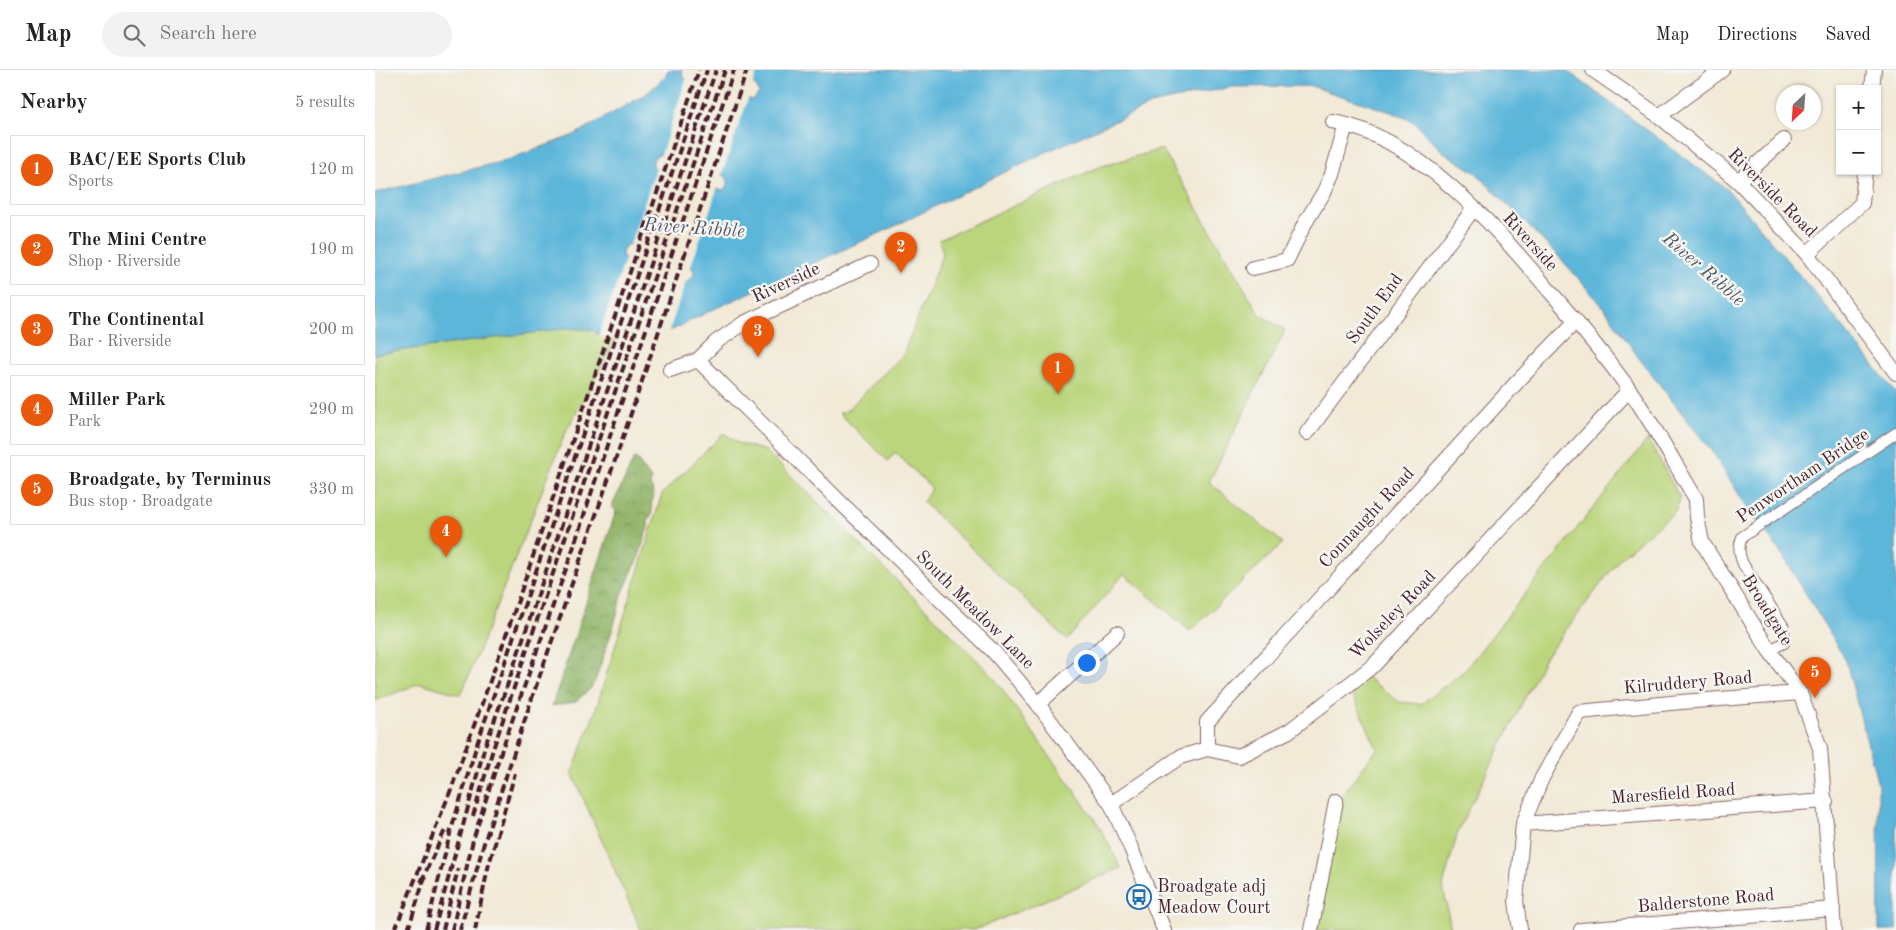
<!DOCTYPE html>
<html lang="en">
<head>
<meta charset="utf-8">
<style>
	:root { --surface:#fff; --page:#f2f2f2; --text:#222; --muted:#767676; --line:#e0e0e0; --accent:#ea580c }
	body { margin:0; font-family:"Old Standard TT",serif; background:var(--page); color:var(--text) }
	.controls { position:absolute; right:15px; top:15px; display:grid; overflow:hidden; border-radius:0px; box-shadow:0 1px 4px #0004 }
	.controls button { width:45px; height:45px; display:grid; place-items:center; padding:0; border:0; border-bottom:1px solid var(--line); background:var(--surface); color:var(--text); font:25px sans-serif }
	.compass { position:absolute; left:1401px; top:15px; width:45px; height:45px; border-radius:50%; background:var(--surface); box-shadow:0 1px 4px #0004; rotate:205deg }
	.you { position:absolute; left:711px; top:592px; width:18px; height:18px; margin:-12px; border:4px solid #fff; border-radius:50%; background:#1a73e8; box-shadow:0 0 0 8px #1a73e833 }
	.badge { display:grid; place-items:center; width:32px; height:32px; border-radius:50%; background:var(--accent); color:#fff; font-size:16px; font-weight:700 }
	.pin { position:absolute; translate:-50% -41px; filter:drop-shadow(0 1px 2px #0008) }
	.pin::after { content:''; position:absolute; top:26px; width:18px; height:15px; background:inherit; clip-path:polygon(0 0,100% 0,50% 100%) }
	.list { margin:0; padding:0; list-style:none }
	h2 { display:flex; justify-content:space-between; align-items:center; height:65px; margin:0; padding:0 20px; font-size:21px }
	h2 small { font-size:16px; font-weight:400; color:var(--muted) }
	.list li { display:grid; grid-template-columns:32px 1fr auto; gap:15px; align-items:center; box-sizing:border-box; height:70px; margin:0 10px 10px; padding:0 10px; border:1px solid var(--line); border-radius:0px }
	.list b { display:block; font-size:19px; white-space:nowrap }
	.list p { margin:0; font-size:16px; white-space:nowrap; color:var(--muted) }
	.list em { font-size:16px; font-style:normal; color:var(--muted) }
	.icon { flex:none; width:28px; height:28px; fill:none; stroke:currentColor; stroke-width:2; stroke-linecap:round; stroke-linejoin:round }
	.map { position:relative; flex:none; width:1521px; height:860px; overflow:hidden }
	header { display:flex; align-items:center; gap:30px; box-sizing:border-box; height:70px; padding:0 25px; background:var(--surface); border-bottom:1px solid var(--line) }
	header strong { font-size:24px }
	nav { display:flex; gap:28px; margin-inline-start:auto; font-size:18px }
	.search { width:350px; height:45px; background:var(--page); display:flex; align-items:center; gap:12px; box-sizing:border-box; padding:0 18px; border-radius:28px; color:var(--muted); font-size:19px }
	main { display:flex }
	aside { flex:1; background:var(--surface) }
	.map>svg:first-child { display:block }
	.forest { fill:url(#forest-crowns); stroke:#6e6a4b }
	.park { fill:#bad57b; stroke:#827a53 }
	.water { fill:#5cb6da; stroke:#536a82; fill-rule:evenodd }
	.pier { fill:#f2e9d6 }
	.lines { fill:none; stroke-linecap:round; stroke-linejoin:round }
	.pedestrian-casing { stroke:#856667; stroke-width:12 }
	.minor-casing { stroke:#856667; stroke-width:16 }
	.pedestrian { stroke:#fff; stroke-width:10 }
	.minor { stroke:#fff; stroke-width:14 }
	.rail { stroke:#4a1f2b; stroke-width:4; stroke-dasharray:8 4; stroke-linecap:butt }
	.labels { text-anchor:middle; dominant-baseline:central; stroke-width:5; stroke-linejoin:round; paint-order:stroke }
	.street-label { font-size:18px; fill:#4a1f2b; stroke:#f6f6f2 }
	.poi-label { font-size:18px; fill:#4a1f2b; stroke:#f6f6f2; text-anchor:start }
	.water-label { font-size:19px; font-style:italic; fill:#505468; stroke:#f6f6f2 }
</style>
</head>
<body>
<header>
<strong>Map</strong>
<div class="search"><svg class="icon" aria-label="search" viewBox="0 0 24 24"><circle cx="10" cy="10" r="6"/><path d="M15 15l6 6"/></svg>Search here</div>
<nav><a>Map</a><a>Directions</a><a>Saved</a></nav>
</header>
<main>
<aside>
<h2>Nearby<small>5 results</small></h2>
<ul class="list">
<li><span class="badge">1</span><div><b>BAC/EE Sports Club</b><p>Sports</p></div><em>120 m</em></li>
<li><span class="badge">2</span><div><b>The Mini Centre</b><p>Shop · Riverside</p></div><em>190 m</em></li>
<li><span class="badge">3</span><div><b>The Continental</b><p>Bar · Riverside</p></div><em>200 m</em></li>
<li><span class="badge">4</span><div><b>Miller Park</b><p>Park</p></div><em>290 m</em></li>
<li><span class="badge">5</span><div><b>Broadgate, by Terminus</b><p>Bus stop · Broadgate</p></div><em>330 m</em></li>
</ul>
</aside>
<div class="map">
<svg width="1521" height="860" viewBox="0 0 1521 860">
	<defs>
		<pattern id="forest-crowns" width="20" height="18" patternUnits="userSpaceOnUse" patternTransform="scale(1.25)"><rect width="20" height="18" fill="#93b66b"/><path d="M2 6a3 3 0 1 1 6 0M12 15a3 3 0 1 1 6 0" fill="none" stroke="#7a9358"/></pattern>
	</defs>
	<rect width="100%" height="100%" fill="#f6f6f2"/>
	<filter id="ink" filterUnits="userSpaceOnUse"><feTurbulence type="fractalNoise" baseFrequency=".02" numOctaves="2"/><feDisplacementMap in="SourceGraphic" scale="10" xChannelSelector="R" yChannelSelector="G"/><feConvolveMatrix kernelMatrix="1 2 1 2 8 2 1 2 1" color-interpolation-filters="sRGB"/></filter>
	<filter id="wash" filterUnits="userSpaceOnUse"><feTurbulence type="fractalNoise" baseFrequency=".0096" numOctaves="4" result="noise"/><feDisplacementMap in="SourceGraphic" scale="20" xChannelSelector="R" yChannelSelector="G"/><feGaussianBlur stdDeviation="1.12" result="paint"/><feColorMatrix in="noise" values="0 0 0 0 0 0 0 0 0 0 0 0 0 0 0 0 0 1.4 0 .05"/><feComposite in="paint" operator="in"/></filter>
	<g filter="url(#wash)">
		<rect width="100%" height="100%" fill="#f2e9d6"/>
		<!-- forest -->
		<path class="forest" d="M259,389L262,390L276,409L275,415C279,422 279,426 276,434C278,440 277,446 273,451V457L264,486L247,525L239,555L220,611L215,619L200,632L177,636L241,441L237,436Z"/>
		<!-- park -->
		<g class="park">
			<path d="M787,79L885,245L910,260L834,412L908,473L815,561L749,504L692,570L548,432L557,418L520,382L513,391L464,343L470,342L528,285L568,183L564,170L724,97Z"/>
			<path d="M194,258L218,260L224,265H244L191,361L86,625L45,613L0,631V284Z"/>
			<path d="M349,363L363,373L391,381L617,605L723,754L746,798L600,860H266L197,703L220,642L287,424Z"/>
			<path d="M1273,369L1305,428L1300,442L1246,487L1170,588L1083,761L1068,816L1076,860H938L965,728L1002,679L975,619L990,606L1024,632L1046,634L1089,601Z"/>
		</g>
		<!-- water -->
		<path class="water" d="M293,0H307L308,8L378,30L384,23L381,16L333,0H1191L1353,120L1463,251L1521,323V860H1504L1503,714L1471,591L1409,487L1372,437L1338,383L1263,287L1230,239L1187,190L1101,103L1067,81L1039,52L1019,43L936,16L856,17L780,33L669,83L516,158L337,240L297,260L267,268L224,265L218,260L194,258L0,284V123L129,91L199,65L271,24L290,7ZM283,84L352,107V116L348,121L278,97V90ZM252,174L318,198L319,205L313,211L248,188L247,181Z"/>
		<!-- pier -->
		<g class="pier">
			<path d="M331,0H383L377,17L332,2Z"/>
			<path d="M312,7L374,26L346,107L285,87Z"/>
			<path d="M282,96L343,116L315,199L254,177Z"/>
			<path d="M251,187L312,208L293,264L267,271L223,267Z"/>
		</g>
	</g>
	<g filter="url(#ink)">
		<g class="lines">
			<defs>
				<path id="pedestrian" d="M1394,580L1409,573V557L1368,494C1364,484 1363,477 1367,467L1521,363"/>
				<g id="minor">
					<path d="M1218,0L1284,46L1363,111L1432,184L1521,303"/>
					<path d="M1497,19L1499,0"/>
					<path d="M1284,46L1347,0"/>
					<path d="M958,52C1042,66 1120,157 1173,219C1201,251 1229,284 1254,319C1278,354 1299,392 1321,429L1322,447L1327,472L1394,580L1425,623L1445,678L1459,860"/>
					<path d="M1363,111L1409,70"/>
					<path d="M1432,184L1487,133L1490,101"/>
					<path d="M878,198L912,190L930,153L949,122L957,104L971,55"/>
					<path d="M323,290L465,432L619,582L663,634L736,734L756,778L789,860"/>
					<path d="M295,300L323,290L341,272L369,253L495,194"/>
					<path d="M932,363L1099,138"/>
					<path d="M663,634L742,563"/>
					<path d="M832,679V652L1143,311L1201,251"/>
					<path d="M736,734L805,687L832,679L864,686L914,661L999,595L1254,320"/>
					<path d="M1148,754L1451,731"/>
					<path d="M936,860L961,731"/>
					<path d="M1145,860L1141,831L1148,754L1167,708L1204,642L1306,632L1425,623"/>
					<path d="M1206,860L1458,839"/>
				</g>
			</defs>
			<!-- pedestrian casing -->
			<use href="#pedestrian" class="pedestrian-casing"/>
			<!-- minor casing -->
			<use href="#minor" class="minor-casing"/>
			<!-- pedestrian -->
			<use href="#pedestrian" class="pedestrian"/>
			<!-- minor -->
			<use href="#minor" class="minor"/>
			<!-- rail -->
			<g class="rail">
				<path d="M98,746L118,679L350,0"/>
				<path d="M46,812L71,758"/>
				<path d="M20,860L77,717L125,583L324,0"/>
				<path d="M33,860L50,807"/>
				<path d="M51,860L75,764L102,674L332,0"/>
				<path d="M59,860L110,676L132,616L341,0"/>
				<path d="M68,860L83,799"/>
				<path d="M77,860L98,770L126,682L197,482L232,375L359,0"/>
				<path d="M85,860L109,773L158,625L244,379L372,0"/>
				<path d="M100,860L113,798L140,703"/>
			</g>
		</g>
	</g>
	<!-- icons -->
	<defs>
		<symbol id="bus-ring" viewBox="-11 -11 22 22"><circle r="9.5" fill="#f6f6f2" stroke="#1f6fb2" stroke-width="1.5"/><path d="M-5-6H5V4H4V6H2V4H-2V6H-4V4H-5ZM-3.5-4V0h7V-4ZM-3.5 1.2v1.5H-2V1.2ZM2 1.2v1.5H3.5V1.2Z" fill="#1f6fb2"/></symbol>
	</defs>
	<g fill-rule="evenodd">
		<use href="#bus-ring" x="750" y="813" width="28" height="28"/>
	</g>
	<g class="labels">
		<!-- street labels -->
		<g class="street-label">
			<text transform="translate(1397 123) rotate(45)">Riverside Road</text>
			<text transform="translate(1155 172) rotate(48)">Riverside</text>
			<text transform="translate(411 213) rotate(-25)">Riverside</text>
			<text transform="translate(1000 239) rotate(-54)">South End</text>
			<text transform="translate(1428 406) rotate(-34)">Penwortham Bridge</text>
			<text transform="translate(992 448) rotate(-47)">Connaught Road</text>
			<text transform="translate(600 540) rotate(45)">South Meadow Lane</text>
			<text transform="translate(1392 540) rotate(58)">Broadgate</text>
			<text transform="translate(1018 545) rotate(-46)">Wolseley Road</text>
			<text transform="translate(1313 613) rotate(-5)">Kilruddery Road</text>
			<text transform="translate(1298 724) rotate(-4)">Maresfield Road</text>
			<text transform="translate(1331 831) rotate(-5)">Balderstone Road</text>
		</g>
		<!-- poi labels -->
		<g class="poi-label">
			<text x="782" y="817">Broadgate adj<tspan x="782" dy="21">Meadow Court</tspan></text>
		</g>
		<!-- water labels -->
		<g class="water-label">
			<text transform="translate(319 159) rotate(4)">River Ribble</text>
			<text transform="translate(1328 200) rotate(41)">River Ribble</text>
		</g>
	</g>
</svg>
<div class="controls">
<button>+</button>
<button>−</button>
</div>
<svg class="compass" viewBox="-18 -18 36 36"><path d="M0-13l5 13h-10z" fill="#e53935"/><path d="M0 13l5-13h-10z" fill="#767676"/></svg>
<div class="you"></div>
<div class="pin badge" style="left:683px;top:324px">1</div>
<div class="pin badge" style="left:526px;top:203px">2</div>
<div class="pin badge" style="left:383px;top:287px">3</div>
<div class="pin badge" style="left:71px;top:487px">4</div>
<div class="pin badge" style="left:1440px;top:628px">5</div>
</div>
</main>
</body>
</html>
